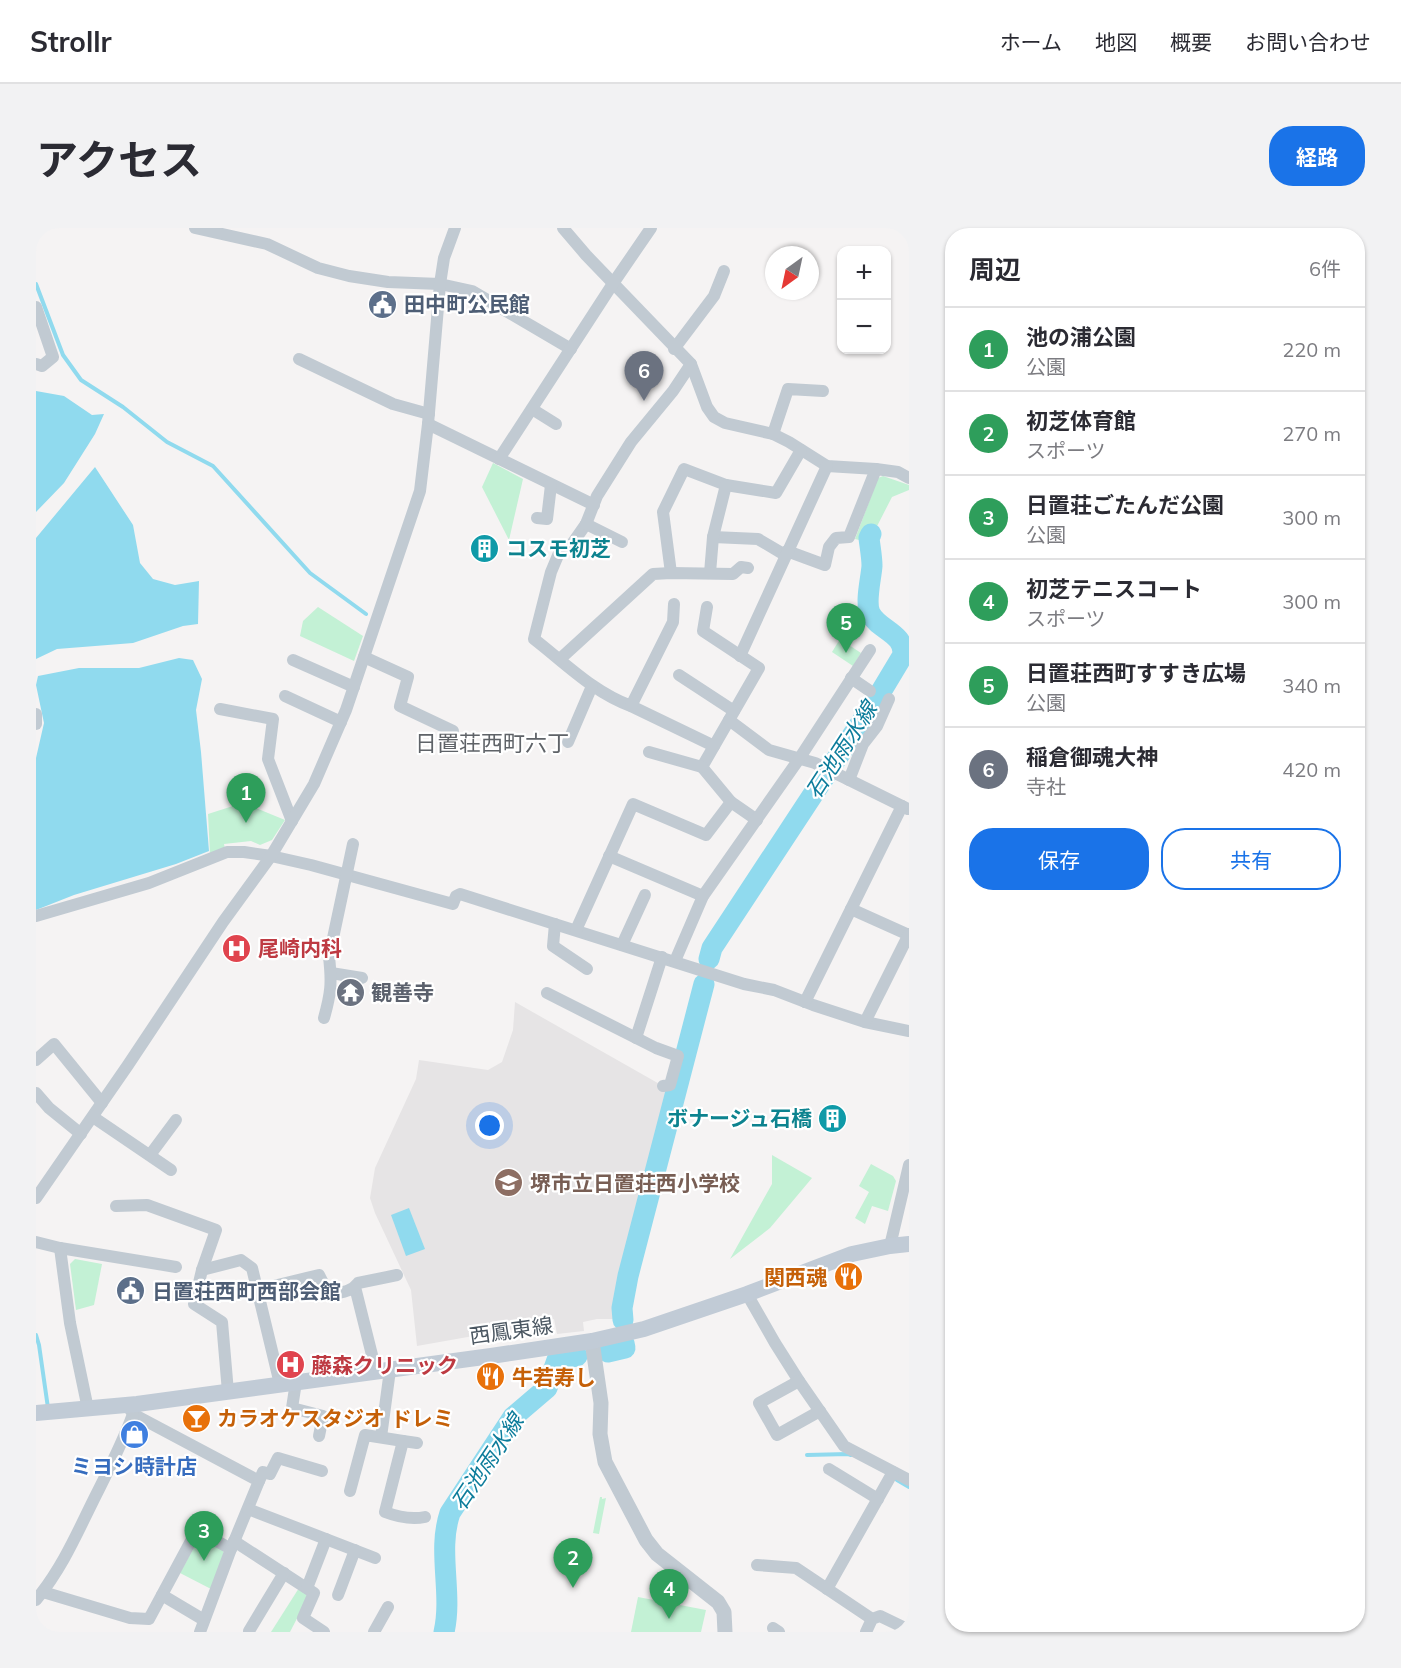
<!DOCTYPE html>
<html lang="ja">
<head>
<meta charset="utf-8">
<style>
	:root { --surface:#fff; --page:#f2f2f3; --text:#2b2b33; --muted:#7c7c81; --line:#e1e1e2; --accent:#1a73e8 }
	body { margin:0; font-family:Mulish,"Noto Sans JP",sans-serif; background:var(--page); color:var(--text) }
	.controls { position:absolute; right:18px; top:18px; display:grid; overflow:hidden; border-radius:12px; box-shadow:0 2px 4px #0004 }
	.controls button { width:54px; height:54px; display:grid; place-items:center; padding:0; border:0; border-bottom:2px solid var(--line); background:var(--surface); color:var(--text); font:30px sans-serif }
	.compass { position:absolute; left:729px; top:18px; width:54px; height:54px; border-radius:50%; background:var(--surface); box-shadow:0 2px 4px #0004; rotate:213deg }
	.you { position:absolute; left:454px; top:898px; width:21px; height:21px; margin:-15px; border:4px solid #fff; border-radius:50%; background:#1a73e8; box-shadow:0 0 0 9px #1a73e833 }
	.badge { display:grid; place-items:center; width:39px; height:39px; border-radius:50%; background:var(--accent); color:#fff; font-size:20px; font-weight:700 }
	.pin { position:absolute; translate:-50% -50px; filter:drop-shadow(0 2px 3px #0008) }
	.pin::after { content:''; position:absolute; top:32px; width:21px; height:18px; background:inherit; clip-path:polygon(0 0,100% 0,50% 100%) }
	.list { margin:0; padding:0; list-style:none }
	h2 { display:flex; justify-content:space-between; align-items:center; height:78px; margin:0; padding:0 24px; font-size:26px }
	h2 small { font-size:20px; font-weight:400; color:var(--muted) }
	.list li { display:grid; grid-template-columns:39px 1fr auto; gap:18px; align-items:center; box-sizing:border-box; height:84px; padding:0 24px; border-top:2px solid var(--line) }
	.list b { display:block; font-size:22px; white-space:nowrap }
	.list p { margin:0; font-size:20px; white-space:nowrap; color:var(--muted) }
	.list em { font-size:20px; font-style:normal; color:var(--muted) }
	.actions { display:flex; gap:12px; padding:18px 24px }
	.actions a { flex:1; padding:14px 0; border:2px solid var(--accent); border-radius:24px; text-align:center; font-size:21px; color:var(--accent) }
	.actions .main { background:var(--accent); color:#fff }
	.map { position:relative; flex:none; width:873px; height:1404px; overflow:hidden; border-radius:24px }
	header { display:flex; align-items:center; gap:36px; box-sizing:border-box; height:84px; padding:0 30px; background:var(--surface); border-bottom:2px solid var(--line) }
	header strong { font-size:28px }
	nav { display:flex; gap:33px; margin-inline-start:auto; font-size:21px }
	.intro { display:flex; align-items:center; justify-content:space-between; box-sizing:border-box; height:144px; padding:0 36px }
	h1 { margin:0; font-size:42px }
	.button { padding:15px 27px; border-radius:24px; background:var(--accent); color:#fff; font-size:21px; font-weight:700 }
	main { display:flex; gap:36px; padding:0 36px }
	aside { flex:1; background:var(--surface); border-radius:24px; box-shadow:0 2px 4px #0004 }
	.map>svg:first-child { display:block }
	.education { fill:#e6e4e5 }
	.green { fill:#c3f1d5 }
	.water { fill:#90daee }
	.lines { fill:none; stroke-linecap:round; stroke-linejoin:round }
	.stream { stroke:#90daee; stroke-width:4 }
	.river { stroke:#90daee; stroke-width:21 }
	.minor { stroke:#c1cad2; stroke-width:12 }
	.tertiary { stroke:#c1cad2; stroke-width:15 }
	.secondary { stroke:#c1cbd6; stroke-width:16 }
	.labels { text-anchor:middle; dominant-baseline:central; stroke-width:4.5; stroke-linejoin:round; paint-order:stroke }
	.service-label { font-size:21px; font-weight:bold; fill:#4e5e75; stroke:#fff; text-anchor:start }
	.culture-label { font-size:21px; font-weight:bold; fill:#0d838f; stroke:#fff; text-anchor:start }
	.health-label { font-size:21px; font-weight:bold; fill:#be3a42; stroke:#fff; text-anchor:start }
	.worship-label { font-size:21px; font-weight:bold; fill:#5b616d; stroke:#fff; text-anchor:start }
	.education-label { font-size:21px; font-weight:bold; fill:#785e54; stroke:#fff; text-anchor:start }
	.food-label { font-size:21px; font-weight:bold; fill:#c56008; stroke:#fff; text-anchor:start }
	.street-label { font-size:21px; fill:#4a5661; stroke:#fff }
	.shop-label { font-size:21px; font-weight:bold; fill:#366cbe; stroke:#fff }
	.neighbourhood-label { font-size:22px; fill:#5f6368; stroke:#fff }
	.water-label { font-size:22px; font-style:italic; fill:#0c7c9b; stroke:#fff }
</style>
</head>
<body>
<header>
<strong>Strollr</strong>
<nav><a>ホーム</a><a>地図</a><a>概要</a><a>お問い合わせ</a></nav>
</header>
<div class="intro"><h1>アクセス</h1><a class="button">経路</a></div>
<main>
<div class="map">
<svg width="873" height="1404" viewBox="0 0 873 1404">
	<rect width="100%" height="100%" fill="#f5f3f3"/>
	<!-- education -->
	<path class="education" d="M479,774L627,858L632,864L580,1067L577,1091H561L547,1094L548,1103L521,1106L518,1091L477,1101L381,1118L375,1062L339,985L334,970L339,940L380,851L383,832L452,842L466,834L477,802Z"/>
	<!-- green -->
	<g class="green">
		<path d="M457,235L487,251L473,312L446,259Z"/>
		<path d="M847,248L873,257V262L856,269L837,306L832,304L827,313L819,311L842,250Z"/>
		<path d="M282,379L327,408L318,433L264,408L267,393Z"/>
		<path d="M804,411L825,425L817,438L796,424Z"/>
		<path d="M195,570L249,592L236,612L224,617L215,613L188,616L189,621L174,626L172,586L197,578Z"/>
		<path d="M736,927L776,950L734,1000L694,1031L736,956Z"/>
		<path d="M835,936L857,948L860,953L852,983L836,978L829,996L819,990L833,964L823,958Z"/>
		<path d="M39,1031L66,1036L58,1077L40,1082L34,1036Z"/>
		<path d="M564,1269H566V1271L570,1270L563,1306L557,1305Z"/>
		<path d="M166,1311L187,1322L188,1327L175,1361L144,1345L162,1312Z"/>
		<path d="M263,1360L269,1364L272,1369L254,1404H235Z"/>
		<path d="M602,1369L670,1382L665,1404H595Z"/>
	</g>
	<!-- water -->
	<g class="water">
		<path d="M0,163L28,168L56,187L68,186L59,206L28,255L0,284Z"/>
		<path d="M59,239L97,297L104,335L117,351L139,357L163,353L162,396L147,398L97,415L21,421L0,431V310Z"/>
		<path d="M143,430L157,432L166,451L160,482L165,524L173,623L140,636L38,667L0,682V530L8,495L0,457L2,448L43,440H103Z"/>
		<path d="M373,980L389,1021L370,1028L355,987Z"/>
	</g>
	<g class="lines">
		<!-- stream -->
		<g class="stream">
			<path d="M0,56L27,127L45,152L87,179L131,214L177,238L274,345L330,386"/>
			<path d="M0,1107L3,1117L12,1180"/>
			<path d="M771,1227L812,1226L815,1227"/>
			<path d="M861,1252L873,1259"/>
		</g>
		<!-- river -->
		<g class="river">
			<path d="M673,731L676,720L799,533L837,477L867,427C869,405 842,402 834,385C829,374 835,351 836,338C836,329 834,319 833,310L835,306"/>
			<path d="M587,1092L586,1080L592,1048L668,756"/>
			<path d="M572,1124L589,1120L588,1115"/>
			<path d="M408,1404C417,1365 401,1323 414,1285L477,1189L511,1160L521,1132L541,1128"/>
		</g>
		<!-- minor -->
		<g class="minor">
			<path d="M159,0L231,16L282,40L313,48L352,54L404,56L436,63L535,121"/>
			<path d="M527,0L550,27L655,136L671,179L678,189L689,195L737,206L753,214L791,238L840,241L862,244L873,250"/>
			<path d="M0,79L17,129L6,138L0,136"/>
			<path d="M638,121L678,68L688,43"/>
			<path d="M263,131L357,176L393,186"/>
			<path d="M655,136L637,163L595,214L561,268L550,296L536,316L523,325L515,344L498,411C529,435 557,464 595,478L678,518"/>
			<path d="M496,181L520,196"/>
			<path d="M392,196L558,277"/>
			<path d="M737,206L752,161L787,163"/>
			<path d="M463,231L578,54L615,0"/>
			<path d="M501,290L511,291L515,257"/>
			<path d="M550,296L586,314"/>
			<path d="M677,309L722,311L749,327"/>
			<path d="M751,323L789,337L793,319L800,310L813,309L840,241"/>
			<path d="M635,345L627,284L648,241L690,257L740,265L765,222"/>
			<path d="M674,345L677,309L690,257"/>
			<path d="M671,379L667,403L723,440L666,539L695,574"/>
			<path d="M704,428L791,238"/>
			<path d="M328,429L372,449L364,478L417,503"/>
			<path d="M524,431L617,346L635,345L697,346L705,339L712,340"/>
			<path d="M257,432L318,459"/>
			<path d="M643,447L698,483"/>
			<path d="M815,450L834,463"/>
			<path d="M249,468L305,494"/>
			<path d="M595,478L637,394L638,376"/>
			<path d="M184,481L237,491L232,531L256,593"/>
			<path d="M0,486V496"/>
			<path d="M693,492L733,522L779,535L872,581"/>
			<path d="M532,514L556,458"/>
			<path d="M613,524L666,539"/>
			<path d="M813,552L827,516L841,498L853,471"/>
			<path d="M573,628L667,668"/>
			<path d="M815,681L873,707"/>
			<path d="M0,688L113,655L191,624H208L235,628L275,637L417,676L420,668L424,666L708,756L738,762L777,777L829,794L873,803"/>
			<path d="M519,696L517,718L551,741"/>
			<path d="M540,702L597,576L670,607L695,574L721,592"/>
			<path d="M586,717L609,667"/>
			<path d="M639,733L667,668L763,531L834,422"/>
			<path d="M295,745L326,750"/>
			<path d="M511,765L620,820L642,828L634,857L627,858"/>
			<path d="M769,774L866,578"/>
			<path d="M288,790C295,765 296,755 293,729L317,616"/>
			<path d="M829,794L873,706"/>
			<path d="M600,810L626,729"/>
			<path d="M0,832L18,816L66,875"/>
			<path d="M0,865L13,880L45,906"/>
			<path d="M57,889L135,942"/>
			<path d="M114,927L140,892"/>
			<path d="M0,970L92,837L187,694L235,628L278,556L310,482L384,263L392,196L404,56L408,30L419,0"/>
			<path d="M80,978L111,977L180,1002L166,1042L158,1076L186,1094L192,1164"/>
			<path d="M0,1014L24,1020L140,1039"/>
			<path d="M854,1018L873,937"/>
			<path d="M24,1020L34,1095L52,1181"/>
			<path d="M166,1042L205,1032L216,1040L244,1156"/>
			<path d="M319,1059L340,1143"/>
			<path d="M221,1062L283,1047L290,1061L298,1066C307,1064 316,1063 322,1055L361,1047"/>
			<path d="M711,1066L739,1115L763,1153L808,1218L873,1252"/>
			<path d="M763,1153L723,1175L741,1207L784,1183"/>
			<path d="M260,1154L256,1180L287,1188L283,1208"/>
			<path d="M97,1186L223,1253L195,1321L164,1404"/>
			<path d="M345,1209L354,1142"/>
			<path d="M367,1213L381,1215"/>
			<path d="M793,1241L842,1271"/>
			<path d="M223,1253L227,1244L234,1246L242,1230L286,1243"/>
			<path d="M314,1263L329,1207L367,1213L349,1284C362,1289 375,1292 389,1289"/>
			<path d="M212,1281L339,1330"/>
			<path d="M161,1302L195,1321"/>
			<path d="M198,1313L278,1365L267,1390L288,1404"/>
			<path d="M721,1337L760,1340L836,1391"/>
			<path d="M271,1360L290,1311"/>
			<path d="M791,1361L857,1244"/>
			<path d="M7,1364L94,1390L113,1391L163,1298"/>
			<path d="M126,1367L168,1392"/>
			<path d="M302,1367L319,1322"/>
			<path d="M0,1372C27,1339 41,1305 60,1267C73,1241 87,1214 97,1186L93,1180"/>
			<path d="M737,1400L743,1404"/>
			<path d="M213,1403L248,1345"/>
			<path d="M338,1404L352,1379"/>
			<path d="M830,1404L836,1391L844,1388L873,1402"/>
		</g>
		<!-- tertiary -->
		<path class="tertiary" d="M556,1113L565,1175L564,1206L569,1234L610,1312L621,1326L682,1374L688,1384L689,1404"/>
		<!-- secondary -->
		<path class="secondary" d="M0,1185L101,1176L455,1128L556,1113L608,1101L711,1066L816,1026L854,1018L873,1016"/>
	</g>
	<!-- icons -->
	<defs>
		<symbol id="civic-disc" viewBox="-11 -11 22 22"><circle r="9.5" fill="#5c6f8a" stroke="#fff"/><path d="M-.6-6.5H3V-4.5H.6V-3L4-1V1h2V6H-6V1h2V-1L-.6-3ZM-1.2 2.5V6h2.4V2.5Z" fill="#fff"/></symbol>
		<symbol id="building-disc" viewBox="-11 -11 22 22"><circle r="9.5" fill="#0f9aa8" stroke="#fff"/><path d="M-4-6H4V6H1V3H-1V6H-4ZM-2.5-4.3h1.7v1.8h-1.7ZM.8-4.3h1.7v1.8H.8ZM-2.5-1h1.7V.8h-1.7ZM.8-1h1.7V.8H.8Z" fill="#fff"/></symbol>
		<symbol id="hospital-disc" viewBox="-11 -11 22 22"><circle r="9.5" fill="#e0444e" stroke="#fff"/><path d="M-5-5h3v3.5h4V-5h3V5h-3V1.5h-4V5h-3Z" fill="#fff"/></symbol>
		<symbol id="temple-disc" viewBox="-11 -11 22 22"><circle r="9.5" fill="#6b7280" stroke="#fff"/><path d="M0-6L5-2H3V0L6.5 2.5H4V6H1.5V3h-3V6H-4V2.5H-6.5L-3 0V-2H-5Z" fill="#fff"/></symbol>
		<symbol id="school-disc" viewBox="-11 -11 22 22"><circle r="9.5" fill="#8d6e63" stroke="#fff"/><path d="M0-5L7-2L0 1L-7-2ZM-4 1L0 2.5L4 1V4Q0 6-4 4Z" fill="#fff"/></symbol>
		<symbol id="restaurant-disc" viewBox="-11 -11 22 22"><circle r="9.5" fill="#e8710a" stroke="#fff"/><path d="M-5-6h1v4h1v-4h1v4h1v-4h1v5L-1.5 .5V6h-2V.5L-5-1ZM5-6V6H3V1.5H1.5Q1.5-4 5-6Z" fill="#fff"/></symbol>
		<symbol id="bar-disc" viewBox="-11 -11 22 22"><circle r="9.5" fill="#e8710a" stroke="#fff"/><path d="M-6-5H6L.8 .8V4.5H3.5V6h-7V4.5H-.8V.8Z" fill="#fff"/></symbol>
		<symbol id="shop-disc" viewBox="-11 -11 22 22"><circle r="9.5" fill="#3f7fe0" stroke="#fff"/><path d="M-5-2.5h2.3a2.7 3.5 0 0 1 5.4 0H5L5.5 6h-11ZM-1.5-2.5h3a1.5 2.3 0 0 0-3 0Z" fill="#fff"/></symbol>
	</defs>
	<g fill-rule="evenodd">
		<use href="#civic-disc" x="330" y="60" width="33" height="33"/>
		<use href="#building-disc" x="432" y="304" width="33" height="33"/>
		<use href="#hospital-disc" x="184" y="704" width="33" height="33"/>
		<use href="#temple-disc" x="298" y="748" width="33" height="33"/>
		<use href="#building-disc" x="780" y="874" width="33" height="33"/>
		<use href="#school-disc" x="456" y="938" width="33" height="33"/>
		<use href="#restaurant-disc" x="796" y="1032" width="33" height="33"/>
		<use href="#civic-disc" x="78" y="1046" width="33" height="33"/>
		<use href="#hospital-disc" x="238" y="1120" width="33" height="33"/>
		<use href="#restaurant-disc" x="438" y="1132" width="33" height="33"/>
		<use href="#bar-disc" x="144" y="1174" width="33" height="33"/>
		<use href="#shop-disc" x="82" y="1190" width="33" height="33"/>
	</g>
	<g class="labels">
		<!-- service labels -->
		<g class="service-label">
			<text x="368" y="76">田中町公民館</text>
			<text x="116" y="1063">日置荘西町西部会館</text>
		</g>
		<!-- culture labels -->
		<g class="culture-label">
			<text x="470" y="320">コスモ初芝</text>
			<text x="776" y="890" text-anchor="end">ボナージュ石橋</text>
		</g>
		<!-- health labels -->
		<g class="health-label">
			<text x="222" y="720">尾崎内科</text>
			<text x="275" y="1137">藤森クリニック</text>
		</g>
		<!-- worship labels -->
		<g class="worship-label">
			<text x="335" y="764">観善寺</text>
		</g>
		<!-- education labels -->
		<g class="education-label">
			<text x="494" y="955">堺市立日置荘西小学校</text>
		</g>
		<!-- food labels -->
		<g class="food-label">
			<text x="791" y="1049" text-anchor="end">関西魂</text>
			<text x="476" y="1149">牛若寿し</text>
			<text x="181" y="1190">カラオケスタジオ ドレミ</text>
		</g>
		<!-- street labels -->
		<g class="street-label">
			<text transform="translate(475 1102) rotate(-8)">西鳳東線</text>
		</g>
		<!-- shop labels -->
		<g class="shop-label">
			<text x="98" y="1238">ミヨシ時計店</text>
		</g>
		<!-- neighbourhood labels -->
		<g class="neighbourhood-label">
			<text x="456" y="515">日置荘西町六丁</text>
		</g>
		<!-- water labels -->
		<g class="water-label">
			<text transform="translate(805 522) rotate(-57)">石池雨水線</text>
			<text transform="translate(451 1234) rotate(-56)">石池雨水線</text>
		</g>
	</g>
</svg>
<div class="controls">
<button>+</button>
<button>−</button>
</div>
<svg class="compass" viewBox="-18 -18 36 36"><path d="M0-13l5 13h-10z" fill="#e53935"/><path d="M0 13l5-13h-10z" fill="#7c7c81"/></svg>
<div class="you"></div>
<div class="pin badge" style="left:210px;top:595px;background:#2e9e5b">1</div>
<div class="pin badge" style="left:537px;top:1360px;background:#2e9e5b">2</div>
<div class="pin badge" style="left:168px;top:1333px;background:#2e9e5b">3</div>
<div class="pin badge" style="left:633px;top:1391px;background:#2e9e5b">4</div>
<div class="pin badge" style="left:810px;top:425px;background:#2e9e5b">5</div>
<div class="pin badge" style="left:608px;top:173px;background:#6b7280">6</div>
</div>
<aside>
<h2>周辺<small>6件</small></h2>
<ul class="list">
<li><span class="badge" style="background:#2e9e5b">1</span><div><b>池の浦公園</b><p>公園</p></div><em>220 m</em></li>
<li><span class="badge" style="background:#2e9e5b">2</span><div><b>初芝体育館</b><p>スポーツ</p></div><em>270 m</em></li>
<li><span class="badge" style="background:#2e9e5b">3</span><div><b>日置荘ごたんだ公園</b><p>公園</p></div><em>300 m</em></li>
<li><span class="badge" style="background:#2e9e5b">4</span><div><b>初芝テニスコート</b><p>スポーツ</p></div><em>300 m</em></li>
<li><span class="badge" style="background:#2e9e5b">5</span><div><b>日置荘西町すすき広場</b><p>公園</p></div><em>340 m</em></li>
<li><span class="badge" style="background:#6b7280">6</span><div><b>稲倉御魂大神</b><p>寺社</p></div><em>420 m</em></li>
</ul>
<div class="actions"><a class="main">保存</a><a>共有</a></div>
</aside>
</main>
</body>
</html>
